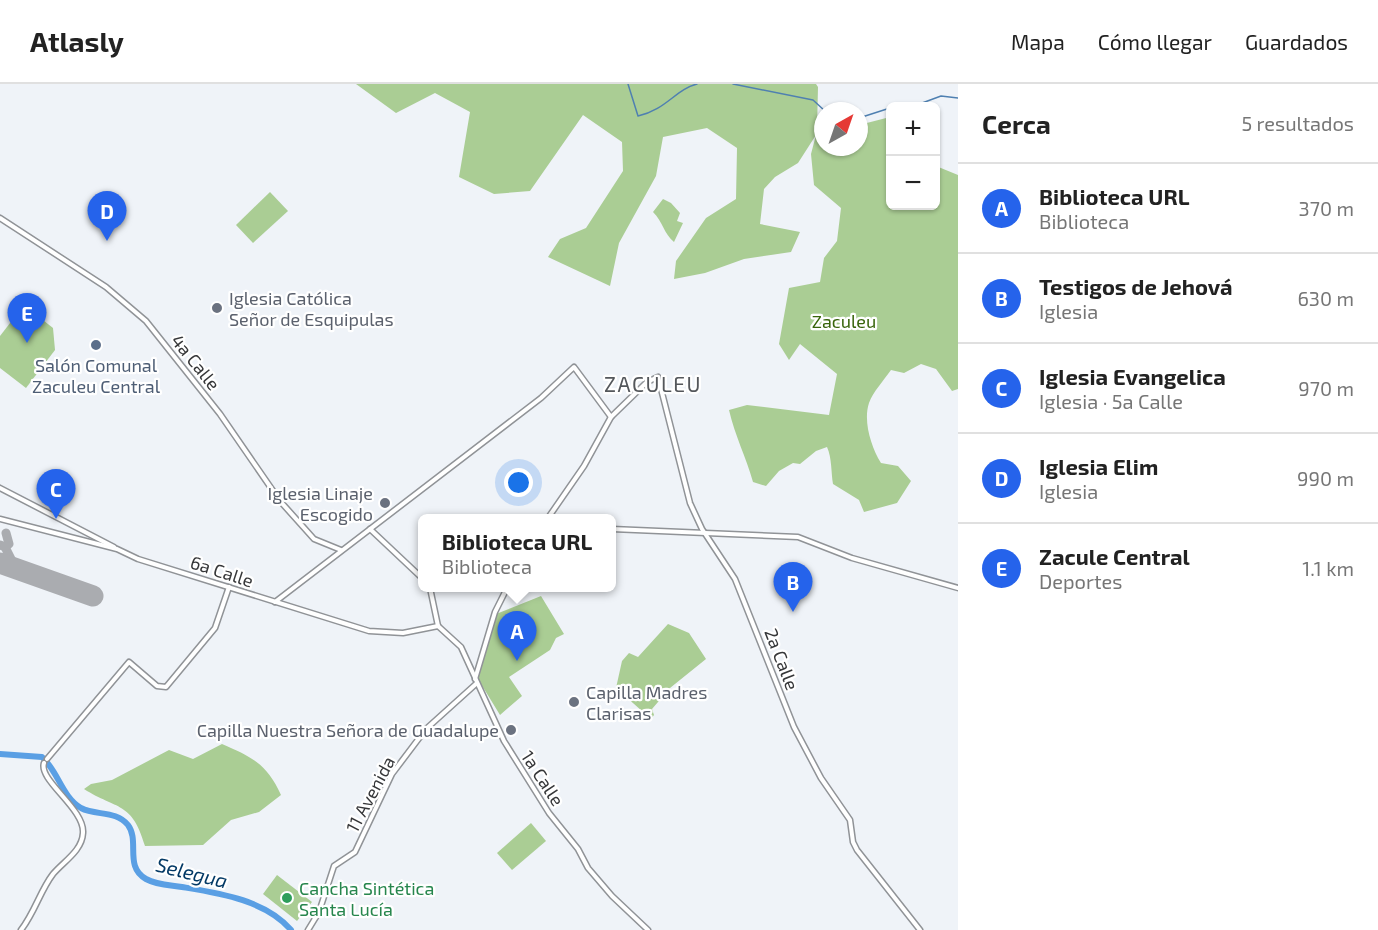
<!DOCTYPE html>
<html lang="es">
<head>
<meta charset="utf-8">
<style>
	:root { --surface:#fff; --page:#f6f6f6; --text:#222; --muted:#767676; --line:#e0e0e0; --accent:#2563eb }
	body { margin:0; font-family:"Exo 2",sans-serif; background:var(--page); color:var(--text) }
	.controls { position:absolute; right:18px; top:18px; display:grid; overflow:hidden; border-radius:9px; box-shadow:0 2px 4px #0004 }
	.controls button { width:54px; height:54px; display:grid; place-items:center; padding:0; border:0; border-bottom:2px solid var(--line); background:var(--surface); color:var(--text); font:30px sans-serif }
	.compass { position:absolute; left:814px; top:18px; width:54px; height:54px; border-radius:50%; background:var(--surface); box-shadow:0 2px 4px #0004; rotate:40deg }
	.you { position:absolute; left:519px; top:399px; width:21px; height:21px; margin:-15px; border:4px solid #fff; border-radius:50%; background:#1a73e8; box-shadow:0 0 0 9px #1a73e833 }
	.badge { display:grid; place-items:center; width:39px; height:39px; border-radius:50%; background:var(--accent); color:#fff; font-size:20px; font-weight:700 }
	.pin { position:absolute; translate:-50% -50px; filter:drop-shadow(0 2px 3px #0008) }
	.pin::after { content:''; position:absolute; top:32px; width:21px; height:18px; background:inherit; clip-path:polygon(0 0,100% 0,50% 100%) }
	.popup { position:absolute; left:418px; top:430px; width:198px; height:78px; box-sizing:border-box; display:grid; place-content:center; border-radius:9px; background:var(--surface); filter:drop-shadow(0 2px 4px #0005); font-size:20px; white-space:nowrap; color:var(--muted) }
	.popup b { font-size:22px; color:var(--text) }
	.popup::after { content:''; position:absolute; left:50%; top:100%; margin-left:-12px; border:12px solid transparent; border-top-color:var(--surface) }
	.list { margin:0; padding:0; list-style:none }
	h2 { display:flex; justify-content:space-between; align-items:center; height:78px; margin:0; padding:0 24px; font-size:26px }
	h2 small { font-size:20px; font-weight:400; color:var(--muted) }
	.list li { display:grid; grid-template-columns:39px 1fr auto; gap:18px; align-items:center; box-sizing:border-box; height:90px; padding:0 24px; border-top:2px solid var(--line) }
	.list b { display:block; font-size:22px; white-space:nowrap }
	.list p { margin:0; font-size:20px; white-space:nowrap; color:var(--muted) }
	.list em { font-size:20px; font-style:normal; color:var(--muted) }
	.map { position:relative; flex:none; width:958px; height:846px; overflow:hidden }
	header { display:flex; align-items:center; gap:36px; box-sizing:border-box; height:84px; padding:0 30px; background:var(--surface); border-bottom:2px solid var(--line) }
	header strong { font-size:28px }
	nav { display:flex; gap:33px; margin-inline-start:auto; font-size:21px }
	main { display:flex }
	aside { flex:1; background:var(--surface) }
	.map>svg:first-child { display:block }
	.green { fill:#aacd94 }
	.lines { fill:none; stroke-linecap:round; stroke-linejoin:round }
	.stream { stroke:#4f80b1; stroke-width:1.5 }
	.river { stroke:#5a9fe4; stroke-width:6 }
	.taxiway { stroke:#aaacb0; stroke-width:9 }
	.runway { stroke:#aaacb0; stroke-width:21 }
	.secondary-casing { stroke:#909397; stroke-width:7 }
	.secondary { stroke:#fff; stroke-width:4 }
	.worship-dot { fill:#6b7280; stroke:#fff; stroke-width:2 }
	.service-dot { fill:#5c6f8a; stroke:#fff; stroke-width:2 }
	.leisure-dot { fill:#2e9e5b; stroke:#fff; stroke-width:2 }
	.labels { text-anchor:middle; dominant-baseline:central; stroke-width:4.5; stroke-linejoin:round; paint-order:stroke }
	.worship-label { font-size:18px; fill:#5b616d; stroke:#fff; text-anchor:start }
	.park-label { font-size:18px; fill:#38650b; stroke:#fff }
	.street-label { font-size:18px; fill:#363739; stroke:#fff }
	.service-label { font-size:18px; fill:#4e5e75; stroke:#fff }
	.leisure-label { font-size:18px; fill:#27864d; stroke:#fff; text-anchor:start }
	.water-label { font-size:20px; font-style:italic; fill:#033965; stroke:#fff }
	.quarter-label { font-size:21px; letter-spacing:1.5px; fill:#54575b; stroke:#fff }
</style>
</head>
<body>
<header>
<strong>Atlasly</strong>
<nav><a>Mapa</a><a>Cómo llegar</a><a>Guardados</a></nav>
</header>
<main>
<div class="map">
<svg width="958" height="846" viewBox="0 0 958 846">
	<rect width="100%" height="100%" fill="#eff3f8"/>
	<!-- green -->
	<g class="green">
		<path d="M356,0H816L818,3L817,45L823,35V63H859V41L890,33V122H936V82L958,91V305L952,307L936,285L921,280L904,289L891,286C884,296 873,308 869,319C863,337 871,363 881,379L898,382L911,397L897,419L864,428L859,416L833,400C831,388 832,374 827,363L816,367L800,380L793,379L779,387L766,402L753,398C746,373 735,352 729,326L747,321L829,331L837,290L800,260L789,276L779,260L789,204L820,198L824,174L837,157L841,124L814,101L811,70L816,51L798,79L775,93L764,105L760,140L800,148L791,168L744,175L705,189L674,195L676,177L706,134L736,115L737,64L707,44L663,53L656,92L619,159L610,202L548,173L560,155L586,144L623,87L622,58L583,31L530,107L494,110L459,93L470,28L435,9L396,29Z"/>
		<path d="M270,108L288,127L253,159L236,141Z"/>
		<path d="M663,115L671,119L680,129L677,137L683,139L674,158C664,150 663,138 653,128Z"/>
		<path d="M24,221L53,244L55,266L26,304L0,284V252Z"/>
		<path d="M541,512L564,550L556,554L550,566L509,593L522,612L500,631L478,595L496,530Z"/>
		<path d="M668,540L689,549L706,575L670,604L652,625L654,631L651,635L616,604L622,577L629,569L638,573Z"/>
		<path d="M222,660C252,673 267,680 281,711L259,728L231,736L203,761L145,762C132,717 117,726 84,705L91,700L112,696L169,666L193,675Z"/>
		<path d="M531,739L546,757L512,786L497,769Z"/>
		<path d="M277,791L312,818L297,837L263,810Z"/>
	</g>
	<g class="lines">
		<!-- stream -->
		<g class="stream">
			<path d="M628,0L638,32C666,26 676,5 697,0"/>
			<path d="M733,0L813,16L825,27"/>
			<path d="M914,22L941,12L958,14"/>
			<path d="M859,34L890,24"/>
		</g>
		<!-- river -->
		<path class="river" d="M0,670L42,673C58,687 62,713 81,724C96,732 116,726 128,741C140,757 124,783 146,795C157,801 170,801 182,803C218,809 266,816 291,846"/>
		<!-- taxiway -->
		<g class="taxiway">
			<path d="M0,461L5,463L16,485"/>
			<path d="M5,463L9,460L6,449"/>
		</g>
		<!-- runway -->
		<path class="runway" d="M0,479L93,512"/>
		<defs>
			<g id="secondary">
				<path d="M0,134L106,203L146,237L220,330L280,417L314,455L341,466"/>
				<path d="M0,404L114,463"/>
				<path d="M548,434L584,382L611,333L647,298L658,293L690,419L702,445L735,495L794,643L821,694L850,736L853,758L857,766L920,846"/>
				<path d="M0,435L117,465L138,475L369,547L403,549L438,542"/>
				<path d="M370,445L422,494"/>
				<path d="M612,445L798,453L852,474L958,504"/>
				<path d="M430,504L438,542"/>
				<path d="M275,518L541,314L574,283L611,333"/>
				<path d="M438,542L461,563L504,657L549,729L578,765L588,784L612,812L648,846"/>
				<path d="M475,595L495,528L507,504"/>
				<path d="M47,675L129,578L157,602L166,603L215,544L229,503"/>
				<path d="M21,846C35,828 40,807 53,790C64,777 82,767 83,749C85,725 38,696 44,679"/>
				<path d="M308,846L319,828L334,782L355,768L392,690L426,645L477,599"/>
			</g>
		</defs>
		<!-- secondary casing -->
		<use href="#secondary" class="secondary-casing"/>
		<!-- secondary -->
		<use href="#secondary" class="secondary"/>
	</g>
	<!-- markers -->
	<g class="worship-dot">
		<circle cx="217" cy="224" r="6"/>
		<circle cx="385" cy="419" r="6"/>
		<circle cx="574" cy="618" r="6"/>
		<circle cx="511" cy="646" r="6"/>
	</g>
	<circle class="service-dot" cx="96" cy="261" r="6"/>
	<circle class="leisure-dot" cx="287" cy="814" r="6"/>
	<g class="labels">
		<!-- worship labels -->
		<g class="worship-label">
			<text x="229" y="214">Iglesia Católica<tspan x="229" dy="21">Señor de Esquipulas</tspan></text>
			<text x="373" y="409" text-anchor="end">Iglesia Linaje<tspan x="373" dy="21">Escogido</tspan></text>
			<text x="586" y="608">Capilla Madres<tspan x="586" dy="21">Clarisas</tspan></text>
			<text x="499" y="646" text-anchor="end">Capilla Nuestra Señora de Guadalupe</text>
		</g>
		<!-- park labels -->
		<g class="park-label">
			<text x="844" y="237">Zaculeu</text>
		</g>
		<!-- street labels -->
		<g class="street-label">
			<text transform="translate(196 278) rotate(51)">4a Calle</text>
			<text transform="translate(222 487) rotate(18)">6a Calle</text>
			<text transform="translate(782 575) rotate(69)">2a Calle</text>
			<text transform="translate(543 694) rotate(57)">1a Calle</text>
			<text transform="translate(370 710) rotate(-62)">11 Avenida</text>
		</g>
		<!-- service labels -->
		<g class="service-label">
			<text x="96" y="281">Salón Comunal<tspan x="96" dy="21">Zaculeu Central</tspan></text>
		</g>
		<!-- leisure labels -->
		<g class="leisure-label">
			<text x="299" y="804">Cancha Sintética<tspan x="299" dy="21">Santa Lucía</tspan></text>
		</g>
		<!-- water labels -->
		<g class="water-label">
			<text transform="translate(192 788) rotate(14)">Selegua</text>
		</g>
		<!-- quarter labels -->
		<g class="quarter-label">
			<text x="653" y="299">ZACULEU</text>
		</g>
	</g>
</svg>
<div class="controls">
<button>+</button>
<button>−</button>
</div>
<svg class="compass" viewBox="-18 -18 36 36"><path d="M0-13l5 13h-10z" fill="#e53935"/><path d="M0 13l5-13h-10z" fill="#767676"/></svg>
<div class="you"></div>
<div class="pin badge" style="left:517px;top:577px">A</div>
<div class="popup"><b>Biblioteca URL</b>Biblioteca</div>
<div class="pin badge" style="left:793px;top:528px">B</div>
<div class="pin badge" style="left:56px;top:435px">C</div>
<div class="pin badge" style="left:107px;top:157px">D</div>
<div class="pin badge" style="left:27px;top:259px">E</div>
</div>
<aside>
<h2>Cerca<small>5 resultados</small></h2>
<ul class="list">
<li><span class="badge">A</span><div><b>Biblioteca URL</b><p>Biblioteca</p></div><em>370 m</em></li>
<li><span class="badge">B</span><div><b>Testigos de Jehová</b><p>Iglesia</p></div><em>630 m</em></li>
<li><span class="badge">C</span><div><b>Iglesia Evangelica</b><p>Iglesia · 5a Calle</p></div><em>970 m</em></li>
<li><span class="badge">D</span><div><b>Iglesia Elim</b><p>Iglesia</p></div><em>990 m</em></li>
<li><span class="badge">E</span><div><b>Zacule Central</b><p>Deportes</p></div><em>1.1 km</em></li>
</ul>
</aside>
</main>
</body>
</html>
